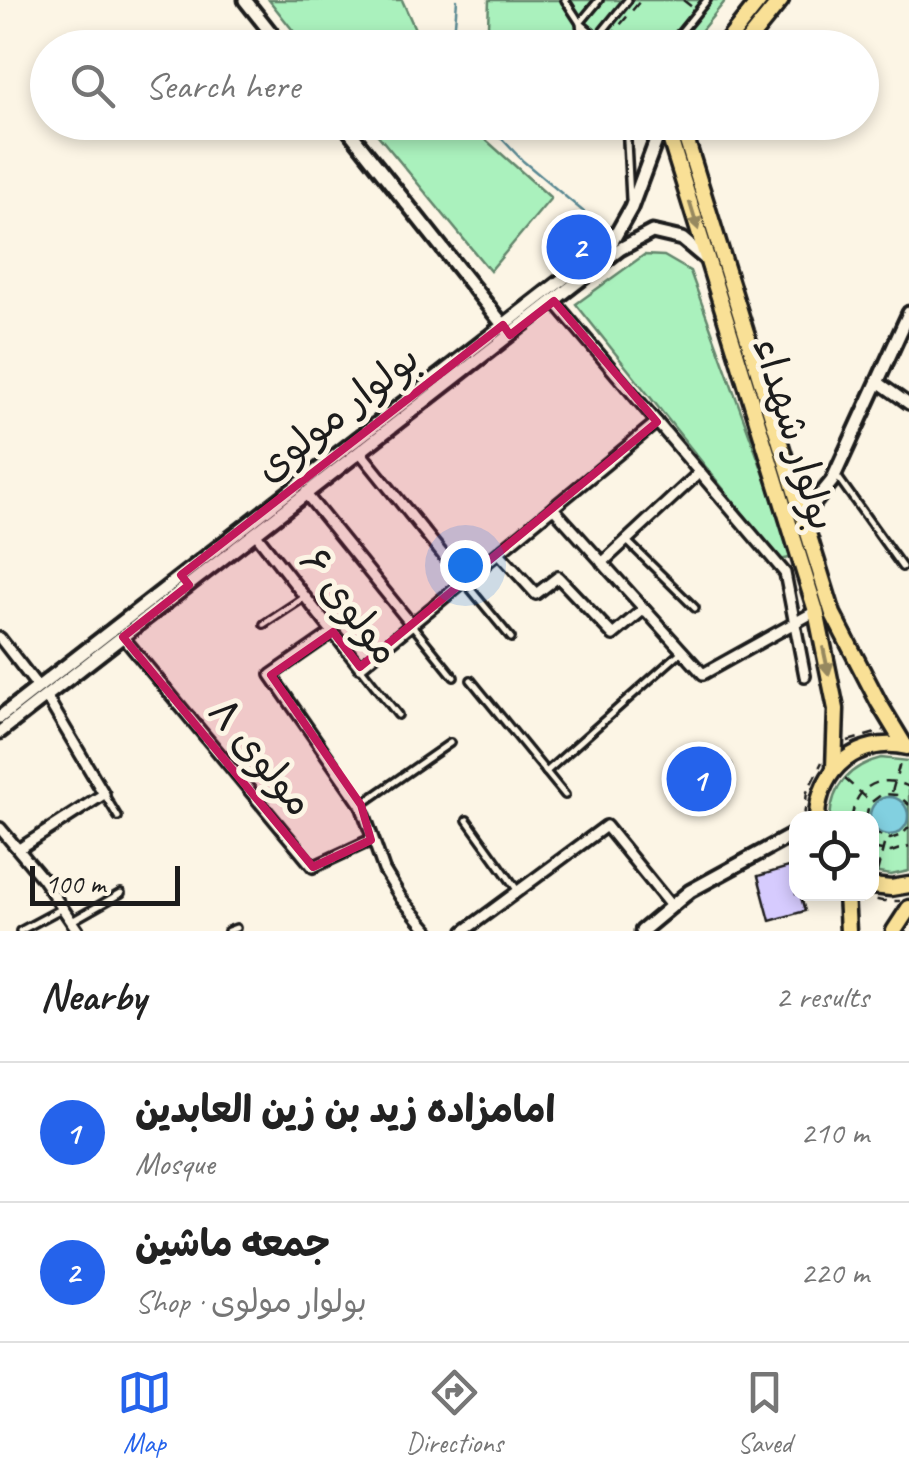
<!DOCTYPE html>
<html lang="en">
<head>
<meta charset="utf-8">
<style>
	:root { --surface:#fff; --page:#f2f2f2; --text:#222; --muted:#767676; --line:#e0e0e0; --accent:#2563eb }
	body { margin:0; font-family:Caveat,"Playpen Sans Arabic",sans-serif; background:var(--page); color:var(--text) }
	.controls { position:absolute; right:30px; bottom:30px; display:grid; overflow:hidden; border-radius:20px; box-shadow:0 5px 15px #0003 }
	.controls button { width:90px; height:90px; display:grid; place-items:center; padding:0; border:0; border-bottom:2px solid var(--line); background:var(--surface); color:var(--text); font:50px sans-serif }
	.scale { position:absolute; left:30px; bottom:25px; width:150px; box-sizing:border-box; padding-left:10px; border:5px solid #1c1c1c; border-top:0; font-size:28px; line-height:35px; white-space:nowrap; color:#1c1c1c; -webkit-text-stroke:8px #fcf5e5; paint-order:stroke }
	.you { position:absolute; left:465px; top:565px; width:35px; height:35px; margin:-25px; border:8px solid #fff; border-radius:50%; background:#1a73e8; box-shadow:0 0 0 15px #1a73e833 }
	.badge { display:grid; place-items:center; width:65px; height:65px; border-radius:50%; background:var(--accent); color:#fff; font-size:32px; font-weight:700 }
	.pin { position:absolute; translate:-50% -50%; border:5px solid #fff; box-shadow:0 2px 10px #0006 }
	.list { margin:0; padding:0; list-style:none }
	h2 { display:flex; justify-content:space-between; align-items:center; height:130px; margin:0; padding:0 40px; font-size:42px }
	h2 small { font-size:32px; font-weight:400; color:var(--muted) }
	.list li { display:grid; grid-template-columns:65px 1fr auto; gap:30px; align-items:center; box-sizing:border-box; height:140px; padding:0 40px; border-top:2px solid var(--line) }
	.list b { display:block; font-size:38px; white-space:nowrap }
	.list p { margin:0; font-size:32px; white-space:nowrap; color:var(--muted) }
	.list em { font-size:32px; font-style:normal; color:var(--muted) }
	.icon { flex:none; width:55px; height:55px; fill:none; stroke:currentColor; stroke-width:2; stroke-linecap:round; stroke-linejoin:round }
	.map { position:relative; flex:none; width:909px; height:931px; overflow:hidden }
	.search { position:absolute; background:var(--surface); box-shadow:0 5px 15px #0003; left:30px; right:30px; top:30px; height:110px; display:flex; align-items:center; gap:25px; box-sizing:border-box; padding:0 35px; border-radius:55px; color:var(--muted); font-size:38px }
	.sheet { height:410px; background:var(--surface) }
	nav { display:flex; justify-content:space-around; align-items:center; box-sizing:border-box; height:140px; border-top:2px solid var(--line); background:var(--surface); font-size:28px; color:var(--muted) }
	nav a { display:grid; justify-items:center; gap:5px }
	nav .on { color:var(--accent) }
	.map>svg:first-child { display:block }
	.green { fill:#aaf1bd; stroke:#63866c; stroke-width:2.5 }
	.water { fill:#82d0e0; stroke:#598892; stroke-width:2.5 }
	.lines { fill:none; stroke-linecap:round; stroke-linejoin:round }
	.stream { stroke:#598892; stroke-width:2.5 }
	.building { fill:#d6cbfe; stroke:#1c1c1c; stroke-width:2.5 }
	.service-casing { stroke:#1c1c1c; stroke-width:12 }
	.minor-casing { stroke:#1c1c1c; stroke-width:16 }
	.tertiary-casing { stroke:#1c1c1c; stroke-width:19 }
	.primary-casing { stroke:#1c1c1c; stroke-width:21 }
	.path { stroke:#1c1c1c; stroke-width:2.5; stroke-dasharray:10 8; stroke-linecap:butt }
	.service { stroke:#fcf5e5; stroke-width:5 }
	.minor { stroke:#fcf5e5; stroke-width:9 }
	.tertiary { stroke:#fcf5e5; stroke-width:11 }
	.primary { stroke:#f9e096; stroke-width:14 }
	.oneway { fill:#96885f }
	.marked { fill:#c2185b; fill-opacity:0.2; stroke:#c2185b; stroke-width:8; stroke-linejoin:round }
	.labels { text-anchor:middle; dominant-baseline:central; stroke-width:10; stroke-linejoin:round; paint-order:stroke }
	.street-label { font-size:40px; fill:#1c1c1c; stroke:#fcf5e5 }
</style>
</head>
<body>
<div class="map">
<svg width="909" height="931" viewBox="0 0 909 931">
	<rect width="100%" height="100%" fill="#fcf5e5"/>
	<filter id="ink" filterUnits="userSpaceOnUse"><feTurbulence type="fractalNoise" baseFrequency=".01" numOctaves="2"/><feDisplacementMap in="SourceGraphic" scale="20" xChannelSelector="R" yChannelSelector="G"/><feConvolveMatrix kernelMatrix="1 2 1 2 8 2 1 2 1" color-interpolation-filters="sRGB"/></filter>
	<g filter="url(#ink)">
		<!-- green -->
		<g class="green">
			<path d="M269,0H402L423,47H306Z"/>
			<path d="M489,0H726L688,47H515L488,26Z"/>
			<path d="M368,123H467L551,198L490,271Z"/>
			<path d="M644,255L664,256L690,271L794,557L780,560L576,304Z"/>
			<path d="M881,758L909,761V871L891,875L872,872V818H830C832,786 850,766 881,758Z"/>
		</g>
		<!-- water -->
		<circle class="water" cx="889" cy="816" r="19"/>
		<g class="lines">
			<!-- stream -->
			<g class="stream">
				<path d="M453,48L457,0"/>
				<path d="M486,122L523,161L585,213"/>
			</g>
		</g>
		<!-- building -->
		<g class="building">
			<circle cx="723" cy="769" r="10"/>
			<path d="M792,866L796,894H800L805,911L770,921L758,876Z"/>
		</g>
		<g class="lines">
			<defs>
				<g id="service">
					<path d="M565,0L580,23L599,0"/>
					<path d="M583,48L580,23L610,48"/>
					<path d="M589,48L628,0"/>
					<path d="M668,48L707,0"/>
					<path d="M626,122L630,199"/>
					<path d="M837,476L902,567"/>
					<path d="M626,540L695,608"/>
					<path d="M464,581L511,638"/>
					<path d="M264,624L305,597"/>
					<path d="M412,625L454,677"/>
					<path d="M360,667L398,715"/>
					<path d="M471,680L565,795"/>
					<path d="M546,772L682,651"/>
					<path d="M104,794L118,817"/>
					<path d="M361,805L450,743"/>
					<path d="M467,820L518,891"/>
					<path d="M72,921L121,893"/>
					<path d="M20,931L61,909"/>
					<path d="M228,931L236,928"/>
				</g>
				<g id="minor">
					<path d="M554,301L785,573L805,676"/>
					<path d="M878,382L909,404"/>
					<path d="M360,452L464,581"/>
					<path d="M306,494L412,625"/>
					<path d="M553,508L703,674L816,611"/>
					<path d="M255,533L360,667L657,422"/>
					<path d="M499,553L536,594L558,577L613,635L644,609"/>
					<path d="M602,563L700,472"/>
					<path d="M333,632L271,675L361,805L384,870L401,898L429,931"/>
					<path d="M123,637L313,867L371,840"/>
					<path d="M0,638L38,687"/>
					<path d="M0,828L42,878L78,931"/>
					<path d="M19,849L104,794L46,696"/>
					<path d="M464,931L606,826L671,906"/>
				</g>
				<g id="tertiary">
					<path d="M245,0L283,48"/>
					<path d="M342,122L508,331"/>
					<path d="M800,507L815,502L832,481L909,313"/>
					<path d="M0,717L613,240L631,208L663,122"/>
					<path d="M0,732L620,249L652,232L682,239L707,260"/>
					<path d="M642,931L690,891L796,833"/>
				</g>
				<g id="primary">
					<path d="M722,48L760,0"/>
					<path d="M742,48L781,0"/>
					<path d="M665,122L816,611L836,709L834,769"/>
					<path d="M681,122L833,614L879,703L905,746"/>
					<path d="M817,818C818,769 859,736 907,747"/>
					<path d="M872,886L891,888L909,885"/>
					<path d="M846,894L848,931"/>
					<path d="M894,931L909,908"/>
				</g>
			</defs>
			<!-- service casing -->
			<use href="#service" class="service-casing"/>
			<!-- minor casing -->
			<use href="#minor" class="minor-casing"/>
			<!-- tertiary casing -->
			<use href="#tertiary" class="tertiary-casing"/>
			<!-- primary casing -->
			<use href="#primary" class="primary-casing"/>
			<!-- path -->
			<g class="path">
				<path d="M683,0L692,7"/>
				<path d="M609,38L641,0"/>
				<path d="M848,741L883,731"/>
				<path d="M845,779L869,800"/>
				<path d="M892,792L901,759"/>
				<path d="M804,818L807,792L822,762"/>
				<path d="M852,818C854,787 881,772 909,787"/>
				<path d="M866,818L869,804L882,794L898,795L909,805"/>
				<path d="M872,832L890,839L902,835L909,827"/>
				<path d="M872,848L891,852L909,846"/>
				<path d="M877,872L885,841"/>
				<path d="M859,896L882,901H900"/>
			</g>
			<!-- service -->
			<use href="#service" class="service"/>
			<!-- minor -->
			<use href="#minor" class="minor"/>
			<!-- tertiary -->
			<use href="#tertiary" class="tertiary"/>
			<!-- primary -->
			<use href="#primary" class="primary"/>
		</g>
		<!-- one-way arrows -->
		<defs><path id="oneway-solid" d="M-6-.8H1V-3.2L6.5 0L1 3.2V.8H-6Z" transform="scale(2.5)"/></defs>
		<g class="oneway">
			<use href="#oneway-solid" transform="translate(694 216) rotate(73)"/>
			<use href="#oneway-solid" transform="translate(826 661) rotate(78)"/>
		</g>
	</g>
	<!-- marked area -->
	<path class="marked" d="M554,301L657,422L360,667L333,632L271,675L361,805L371,840L313,867L123,637L189,585L181,575L503,325L510,335Z"/>
	<g class="labels">
		<!-- street labels -->
		<g class="street-label">
			<text transform="translate(337 413) rotate(-38)">بولوار مولوی</text>
			<text transform="translate(795 434) rotate(73)">بولوار شهداء</text>
			<text transform="translate(350 606) rotate(52)">مولوی ۶</text>
			<text transform="translate(261 757) rotate(50)">مولوی ۸</text>
		</g>
	</g>
</svg>
<div class="controls">
<button><svg class="icon" aria-label="locate" viewBox="0 0 24 24"><circle cx="12" cy="12" r="6"/><path d="M12 2v4M12 18v4M2 12h4M18 12h4"/></svg></button>
</div>
<div class="scale">100 m</div>
<div class="you"></div>
<div class="pin badge" style="left:699px;top:779px">1</div>
<div class="pin badge" style="left:579px;top:247px">2</div>
<div class="search"><svg class="icon" aria-label="search" viewBox="0 0 24 24"><circle cx="10" cy="10" r="6"/><path d="M15 15l6 6"/></svg>Search here</div>
</div>
<section class="sheet">
<h2>Nearby<small>2 results</small></h2>
<ul class="list">
<li><span class="badge">1</span><div><b>امامزاده زید بن زین العابدین</b><p>Mosque</p></div><em>210 m</em></li>
<li><span class="badge">2</span><div><b>جمعه ماشین</b><p>Shop · بولوار مولوی</p></div><em>220 m</em></li>
</ul>
</section>
<nav>
<a class="on"><svg class="icon" aria-label="map" viewBox="0 0 24 24"><path d="M3 6l6-2 6 2 6-2v14l-6 2-6-2-6 2zM9 4v14M15 6v14"/></svg>Map</a>
<a><svg class="icon" aria-label="directions" viewBox="0 0 24 24"><path d="M12 3l9 9-9 9-9-9zM9 14v-3h6M13 9l2 2-2 2"/></svg>Directions</a>
<a><svg class="icon" aria-label="saved" viewBox="0 0 24 24"><path d="M7 4h10v16l-5-4-5 4z"/></svg>Saved</a>
</nav>
</body>
</html>
